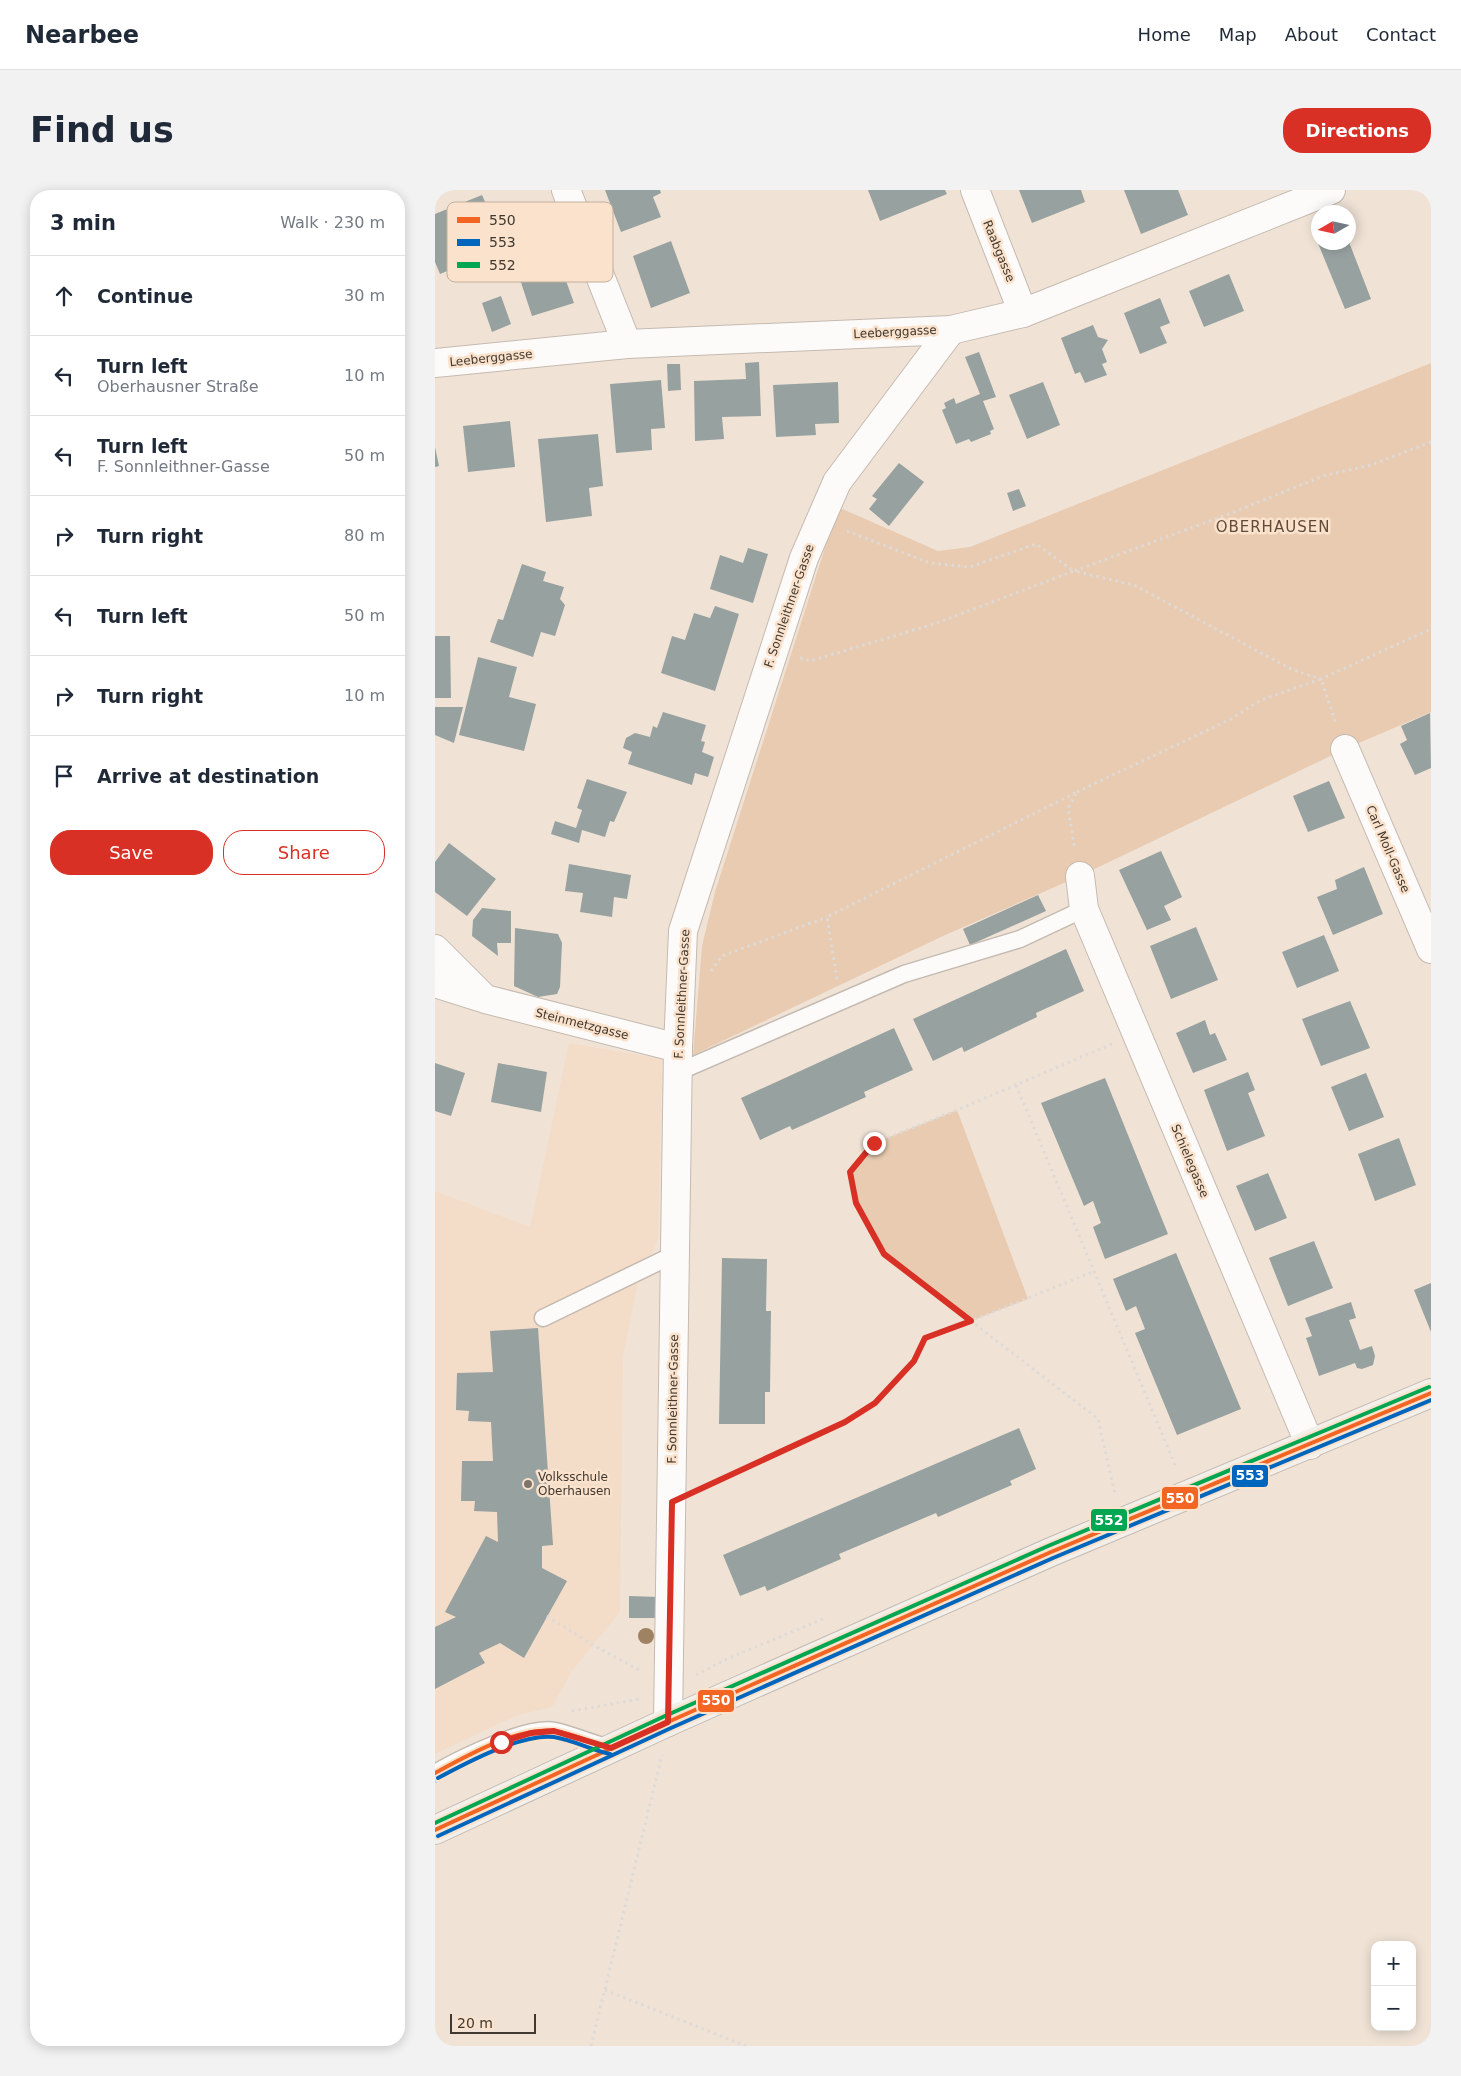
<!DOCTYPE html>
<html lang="en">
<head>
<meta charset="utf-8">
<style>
	:root { --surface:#fff; --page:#f2f2f3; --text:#1f2937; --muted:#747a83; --line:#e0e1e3; --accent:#d93025 }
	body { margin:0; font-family:"DejaVu Sans",sans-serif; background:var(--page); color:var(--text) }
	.controls { position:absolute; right:15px; bottom:15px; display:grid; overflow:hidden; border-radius:10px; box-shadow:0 2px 12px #0003 }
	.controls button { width:45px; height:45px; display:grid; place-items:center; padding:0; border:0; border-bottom:1px solid var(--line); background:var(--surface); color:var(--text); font:25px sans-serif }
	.compass { position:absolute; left:876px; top:15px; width:45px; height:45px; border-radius:50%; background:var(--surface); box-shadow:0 2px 12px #0003; rotate:261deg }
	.scale { position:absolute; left:15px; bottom:12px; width:86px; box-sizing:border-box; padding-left:5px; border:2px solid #41382f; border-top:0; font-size:14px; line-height:18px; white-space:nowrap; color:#41382f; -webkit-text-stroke:4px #fae2cc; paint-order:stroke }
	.stop { position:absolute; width:15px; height:15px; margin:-11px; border:4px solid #d93025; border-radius:50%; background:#fff }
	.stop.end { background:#d93025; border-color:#fff; box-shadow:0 1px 5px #0008 }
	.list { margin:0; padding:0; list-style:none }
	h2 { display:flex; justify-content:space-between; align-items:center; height:65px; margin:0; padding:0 20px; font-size:21px }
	h2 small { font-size:16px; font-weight:400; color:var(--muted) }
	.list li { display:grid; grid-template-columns:32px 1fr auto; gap:15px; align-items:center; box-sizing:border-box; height:80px; padding:0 20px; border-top:1px solid var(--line) }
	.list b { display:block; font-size:19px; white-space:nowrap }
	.list p { margin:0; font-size:16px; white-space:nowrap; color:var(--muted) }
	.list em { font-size:16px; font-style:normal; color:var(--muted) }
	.actions { display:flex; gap:10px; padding:15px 20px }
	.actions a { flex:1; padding:11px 0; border:1px solid var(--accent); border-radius:20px; text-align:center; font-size:18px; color:var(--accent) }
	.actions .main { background:var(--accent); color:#fff }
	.icon { flex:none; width:28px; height:28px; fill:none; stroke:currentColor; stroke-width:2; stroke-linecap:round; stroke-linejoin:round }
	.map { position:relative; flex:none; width:996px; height:1856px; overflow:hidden; border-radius:20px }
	header { display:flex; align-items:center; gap:30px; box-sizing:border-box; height:70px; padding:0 25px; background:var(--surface); border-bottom:1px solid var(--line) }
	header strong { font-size:24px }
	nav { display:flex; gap:28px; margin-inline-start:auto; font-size:18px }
	.intro { display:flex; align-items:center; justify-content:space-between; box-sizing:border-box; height:120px; padding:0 30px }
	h1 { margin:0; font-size:35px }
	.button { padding:12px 22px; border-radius:20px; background:var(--accent); color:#fff; font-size:18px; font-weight:700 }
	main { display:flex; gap:30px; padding:0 30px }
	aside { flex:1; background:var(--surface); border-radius:20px; box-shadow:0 2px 12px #0003 }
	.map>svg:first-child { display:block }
	.built { fill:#f3dcc8 }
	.green { fill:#e8cbb1 }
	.building { fill:#97a19f }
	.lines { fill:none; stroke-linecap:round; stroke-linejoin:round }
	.lane-casing { stroke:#c5bab1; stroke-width:19 }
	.street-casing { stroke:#c5bab1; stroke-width:30 }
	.secondary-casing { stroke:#c5bab1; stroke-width:30 }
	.path { stroke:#dedad7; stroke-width:3; stroke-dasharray:2.5 4; stroke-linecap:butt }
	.lane { stroke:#fdfbf9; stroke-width:16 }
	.street { stroke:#fdfbf9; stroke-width:28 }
	.secondary { stroke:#f3efea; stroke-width:28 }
	.bus-1-casing { stroke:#fae2cc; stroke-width:8 }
	.bus-2-casing { stroke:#fae2cc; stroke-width:8 }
	.bus-3-casing { stroke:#fae2cc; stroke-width:8 }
	.bus-1 { stroke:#f26522; stroke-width:4 }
	.bus-2 { stroke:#0065bd; stroke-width:4 }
	.bus-3 { stroke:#00a651; stroke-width:4 }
	.tree { fill:#9e8262 }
	.route { stroke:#d93025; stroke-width:6 }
	.poi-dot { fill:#7e7469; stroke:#fae2cc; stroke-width:2 }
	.labels { text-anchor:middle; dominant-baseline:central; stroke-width:5; stroke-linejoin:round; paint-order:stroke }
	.street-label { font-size:12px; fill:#41382f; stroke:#fae2cc }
	.poi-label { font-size:12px; fill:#41382f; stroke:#fae2cc; text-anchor:start }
	.quarter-label { font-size:15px; letter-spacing:1px; fill:#614c3a; stroke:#fae2cc }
	.key { fill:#fae2cc; stroke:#c2af9d; stroke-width:1 }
	.key-label { font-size:14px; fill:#41382f }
	.line-badge { stroke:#fae2cc; stroke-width:2 }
	.badge-label { font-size:14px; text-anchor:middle; font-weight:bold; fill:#fff }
</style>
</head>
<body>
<header>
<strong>Nearbee</strong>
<nav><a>Home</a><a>Map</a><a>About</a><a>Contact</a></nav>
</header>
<div class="intro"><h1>Find us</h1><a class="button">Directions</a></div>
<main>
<aside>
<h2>3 min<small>Walk · 230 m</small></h2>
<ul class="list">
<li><svg class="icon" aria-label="ahead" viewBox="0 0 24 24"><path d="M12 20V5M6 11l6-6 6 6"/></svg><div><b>Continue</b></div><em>30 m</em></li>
<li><svg class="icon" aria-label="left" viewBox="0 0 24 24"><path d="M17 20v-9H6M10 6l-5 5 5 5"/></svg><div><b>Turn left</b><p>Oberhausner Straße</p></div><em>10 m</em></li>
<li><svg class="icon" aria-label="left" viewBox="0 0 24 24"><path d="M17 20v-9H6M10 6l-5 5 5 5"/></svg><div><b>Turn left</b><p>F. Sonnleithner-Gasse</p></div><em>50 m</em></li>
<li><svg class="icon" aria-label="right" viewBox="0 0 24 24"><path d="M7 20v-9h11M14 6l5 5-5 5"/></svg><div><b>Turn right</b></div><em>80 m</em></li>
<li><svg class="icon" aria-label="left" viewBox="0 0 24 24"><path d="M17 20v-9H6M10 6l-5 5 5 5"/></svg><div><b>Turn left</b></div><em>50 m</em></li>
<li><svg class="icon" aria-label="right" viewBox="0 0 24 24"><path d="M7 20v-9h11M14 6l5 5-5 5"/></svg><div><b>Turn right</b></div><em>10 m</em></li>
<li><svg class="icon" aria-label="arrive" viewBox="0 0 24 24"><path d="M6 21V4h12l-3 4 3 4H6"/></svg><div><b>Arrive at destination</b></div></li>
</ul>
<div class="actions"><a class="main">Save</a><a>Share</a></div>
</aside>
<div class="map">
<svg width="996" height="1856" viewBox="0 0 996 1856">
	<rect width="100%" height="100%" fill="#f0e3d6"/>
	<!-- built -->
	<path class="built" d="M134,853L227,869L223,1049L202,1096L188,1167L185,1422L137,1481L117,1517L83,1525L0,1564V1001L95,1037Z"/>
	<!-- green -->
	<g class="green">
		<path d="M996,173V522L910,559L645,686L508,746L258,865L267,756L280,702L403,317L503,361L535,357Z"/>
		<path d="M522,920L593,1109L536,1131L449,1064L421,1013L415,982L439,953Z"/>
	</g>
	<!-- building -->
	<g class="building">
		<path d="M170,0H225L226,3L218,7L226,27L186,42Z"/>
		<path d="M433,0H510L512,4L445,31Z"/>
		<path d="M584,0H646L650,12L597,33Z"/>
		<path d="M689,0H743L753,25L706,44Z"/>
		<path d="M47,5L60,34L40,42L49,66L5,84L0,72V24Z"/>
		<path d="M884,45V52H914L936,109L910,119L880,46Z"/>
		<path d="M236,51L255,103L216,118L198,66Z"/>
		<path d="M121,63L139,113L97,126L81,77Z"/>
		<path d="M794,84L809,121L769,137L754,101Z"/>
		<path d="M66,106L76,134L57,142L47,113Z"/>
		<path d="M725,108L735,133L725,137L732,153L705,164L689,123Z"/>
		<path d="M658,135L663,147L673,150L667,159L672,172L667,174L672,185L650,193L645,182L640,184L626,148Z"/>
		<path d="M544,162L561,207L548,211L559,239L555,241L556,244L536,252L534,249L521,254L507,220L511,218L509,213L519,208L521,214L545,204L530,167Z"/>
		<path d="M324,172L326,226L287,227L289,249L260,251L259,191L311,189L310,173Z"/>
		<path d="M232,174H245L246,200L233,201Z"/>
		<path d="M226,190L230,238L216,239L217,260L181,263L175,194Z"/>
		<path d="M403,192L404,233L380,234L381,245L341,247L338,195Z"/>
		<path d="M608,192L625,235L592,249L574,205Z"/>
		<path d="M75,231L80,277L33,282L28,236Z"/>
		<path d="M163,244L168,296L154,298L157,326L111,332L103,249Z"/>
		<path d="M0,257L4,276L0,277Z"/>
		<path d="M464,273L489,292L454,336L434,319L442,309L437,306Z"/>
		<path d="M584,299L591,316L578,321L572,303Z"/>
		<path d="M313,358L333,364L318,413L275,399L285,365L308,373Z"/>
		<path d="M87,374L111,382L108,391L129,397L125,409L130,415L120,446L106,442L98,467L55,452L63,429L68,430Z"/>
		<path d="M280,416L304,424L280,501L226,483L237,446L250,450L259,423L275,428Z"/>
		<path d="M0,446H15L16,508H0Z"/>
		<path d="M43,467L82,477L74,507L101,514L89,561L24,545Z"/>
		<path d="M0,517H28L19,553L0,545Z"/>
		<path d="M228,522L271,535L266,551L270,552L267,562L279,567L273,587L260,583L257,595L193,574L197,562L188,558L191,548L200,543L215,547L218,536L222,538Z"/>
		<path d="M995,523L996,578L980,585L965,554L972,550L966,536Z"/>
		<path d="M152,589L192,602L179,632L175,631L170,647L147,640L144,653L116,644L120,631L141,638L147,620L142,618Z"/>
		<path d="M894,591L910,628L873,642L858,606Z"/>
		<path d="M14,653L61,689L32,726L0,702V672Z"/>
		<path d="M726,661L747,707L729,716L736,730L712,740L684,680Z"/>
		<path d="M134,674L196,685L192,709L179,707L177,727L145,722L148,703L130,701Z"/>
		<path d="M929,677L948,724L898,745L882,707L902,699L900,690Z"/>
		<path d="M603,705L611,721L535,755L528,739Z"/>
		<path d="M47,718L76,721V753H62L63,766L37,746L38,730Z"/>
		<path d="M761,737L783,790L736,809L715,756Z"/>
		<path d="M80,738L123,744L127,753L125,797L122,804L103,807L79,796Z"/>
		<path d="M889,745L904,781L862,798L847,762Z"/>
		<path d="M631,759L649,801L601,823L602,827L529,862L527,857L498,871L478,829Z"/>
		<path d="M915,811L935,858L886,876L867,829Z"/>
		<path d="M770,830L775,845L780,843L792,870L758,883L741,843Z"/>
		<path d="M459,838L478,880L429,902L431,907L357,940L355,936L325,950L306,908Z"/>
		<path d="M0,873L30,883L16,926L0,921Z"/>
		<path d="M63,873L112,882L106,922L56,912Z"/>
		<path d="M813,882L820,900L813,903L830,946L792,961L769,900Z"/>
		<path d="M931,883L949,927L914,941L896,897Z"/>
		<path d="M670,888L733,1044L670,1069L658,1037L666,1033L658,1011L649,1016L606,913Z"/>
		<path d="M964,948L981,995L940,1011L923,964Z"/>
		<path d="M833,983L852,1028L820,1041L801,996Z"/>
		<path d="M879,1051L898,1098L853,1116L834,1068Z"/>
		<path d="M741,1063L806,1219L742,1245L700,1143L710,1139L701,1116L691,1121L678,1089Z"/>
		<path d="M287,1068L332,1069L331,1121H336L335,1202H330V1234H284Z"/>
		<path d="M996,1093V1142L979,1100Z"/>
		<path d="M916,1112L921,1128L914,1130L925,1160L937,1156L940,1166L938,1175L927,1179L922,1178L920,1173L884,1186L871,1148L877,1146L870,1128Z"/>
		<path d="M103,1138L118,1355L107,1356V1378L132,1391L89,1468L65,1453L44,1463L50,1473L0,1499V1437L21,1427L10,1422L51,1346L63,1352L62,1322L39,1321L40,1311H26L27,1271H58L56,1232L33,1231L34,1221L21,1220L22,1183L58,1182L55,1141Z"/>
		<path d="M584,1238L601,1279L575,1291L577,1295L503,1327L501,1323L404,1364L406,1369L332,1401L330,1396L305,1406L288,1365Z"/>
		<path d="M194,1406L224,1407L225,1428H194Z"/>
	</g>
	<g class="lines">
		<defs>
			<g id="lane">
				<path d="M243,882L469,784L585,749L649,719"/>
				<path d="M108,1128L240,1064"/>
				<path d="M0,1583C24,1569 93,1535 120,1541C139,1545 157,1554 176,1558"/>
			</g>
			<g id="street">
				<path d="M131,0L192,154"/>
				<path d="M540,0L588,123"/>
				<path d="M0,173L192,154L516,140L588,123L896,0"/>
				<path d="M910,559L996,759"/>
				<path d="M645,686L649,719L875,1255"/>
				<path d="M0,759L50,809L243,858"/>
				<path d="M0,793L44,807"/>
				<path d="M233,1532L243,858L248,741L369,368L402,292L516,140"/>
			</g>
			<path id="secondary" d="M0,1640L233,1532L616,1362L996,1203"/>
		</defs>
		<!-- lane casing -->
		<use href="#lane" class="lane-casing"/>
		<!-- street casing -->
		<use href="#street" class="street-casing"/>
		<!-- secondary casing -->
		<use href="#secondary" class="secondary-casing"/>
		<!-- path -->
		<g class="path">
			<path d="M996,252L936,275L888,286L794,324L639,381L699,395L858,480L886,489L996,439"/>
			<path d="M412,341L495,373L535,377L601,354L639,381"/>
			<path d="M365,468L375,471L499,434L639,381"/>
			<path d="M642,602L796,529L826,510L886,489L901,534"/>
			<path d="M276,781L287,766L392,727"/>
			<path d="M402,789L392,727L642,602L633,618L640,660"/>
			<path d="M677,854L522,920L439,953L415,982L421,1013L449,1064L663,1229L680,1304"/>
			<path d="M581,895L741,1277"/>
			<path d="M264,1300L410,1232L440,1213L479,1171L491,1148L536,1131L660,1081"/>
			<path d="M112,1426L158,1455L206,1481"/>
			<path d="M261,1485L292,1469L390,1428"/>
			<path d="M137,1521L205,1509"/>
			<path d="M170,1800L311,1856"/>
			<path d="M156,1856L227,1565"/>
		</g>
		<!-- lane -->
		<use href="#lane" class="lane"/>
		<!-- street -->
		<use href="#street" class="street"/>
		<!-- secondary -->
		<use href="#secondary" class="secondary"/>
		<defs>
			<g id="bus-1">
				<path d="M0,1583C31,1566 84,1536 120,1541C139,1544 157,1553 176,1558"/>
				<path d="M0,1640L233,1532L616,1362L996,1203"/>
			</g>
			<g id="bus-2">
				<path d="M3,1588C31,1573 87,1543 119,1547C138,1550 156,1560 175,1564"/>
				<path d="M3,1646L236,1538L618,1368L996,1210"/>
			</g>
			<path id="bus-3" d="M0,1633L230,1526L613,1356L994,1197"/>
		</defs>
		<!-- bus-1 casing -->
		<use href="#bus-1" class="bus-1-casing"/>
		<!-- bus-2 casing -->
		<use href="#bus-2" class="bus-2-casing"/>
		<!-- bus-3 casing -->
		<use href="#bus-3" class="bus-3-casing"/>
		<!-- bus-1 -->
		<use href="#bus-1" class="bus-1"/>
		<!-- bus-2 -->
		<use href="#bus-2" class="bus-2"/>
		<!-- bus-3 -->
		<use href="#bus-3" class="bus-3"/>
	</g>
	<!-- trees -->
	<circle class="tree" cx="211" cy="1446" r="8"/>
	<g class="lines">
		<!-- route -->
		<path class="route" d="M66,1552L96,1543L119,1541L176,1558L233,1532L237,1312L410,1232L440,1213L479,1171L490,1148L536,1131L449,1064L421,1013L415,982L439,953"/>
	</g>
	<!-- markers -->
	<circle class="poi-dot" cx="93" cy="1294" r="5"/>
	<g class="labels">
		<!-- street labels -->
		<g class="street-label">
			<text transform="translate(564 61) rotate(68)">Raabgasse</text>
			<text transform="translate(460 142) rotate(-3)">Leeberggasse</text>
			<text transform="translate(56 168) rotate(-6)">Leeberggasse</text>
			<text transform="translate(354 416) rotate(-71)">F. Sonnleithner-Gasse</text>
			<text transform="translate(953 659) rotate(67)">Carl Moll-Gasse</text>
			<text transform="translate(247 804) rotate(-87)">F. Sonnleithner-Gasse</text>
			<text transform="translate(147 834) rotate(14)">Steinmetzgasse</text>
			<text transform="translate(755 971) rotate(67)">Schielegasse</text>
			<text transform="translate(238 1209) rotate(-89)">F. Sonnleithner-Gasse</text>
		</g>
		<!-- poi labels -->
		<g class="poi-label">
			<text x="103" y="1287">Volksschule<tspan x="103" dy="14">Oberhausen</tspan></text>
		</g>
		<!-- quarter labels -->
		<g class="quarter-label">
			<text x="838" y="337">OBERHAUSEN</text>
		</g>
	</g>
	<!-- legend -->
	<rect x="12" y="12" width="166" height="80" rx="8" class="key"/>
	<rect x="22" y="27" width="23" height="6" fill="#f26522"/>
	<rect x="22" y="49" width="23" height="7" fill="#0065bd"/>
	<rect x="22" y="72" width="23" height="6" fill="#00a651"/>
	<g class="key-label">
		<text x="54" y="35">550</text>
		<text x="54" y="57">553</text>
		<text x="54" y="80">552</text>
	</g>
	<g class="line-badge">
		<rect x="796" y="1274" width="38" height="24" rx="5" fill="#0065bd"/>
		<rect x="726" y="1296" width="38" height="24" rx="5" fill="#f26522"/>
		<rect x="655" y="1318" width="38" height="24" rx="5" fill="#00a651"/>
		<rect x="262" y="1499" width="38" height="24" rx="5" fill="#f26522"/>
	</g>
	<g class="badge-label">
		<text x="815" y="1290">553</text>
		<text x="745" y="1313">550</text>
		<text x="674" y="1335">552</text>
		<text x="281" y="1515">550</text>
	</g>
</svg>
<div class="controls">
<button>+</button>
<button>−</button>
</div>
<svg class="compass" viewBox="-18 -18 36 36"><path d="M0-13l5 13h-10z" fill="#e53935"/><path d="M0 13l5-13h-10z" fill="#747a83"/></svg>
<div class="scale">20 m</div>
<div class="stop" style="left:66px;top:1552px"></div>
<div class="stop end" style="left:439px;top:953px"></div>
</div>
</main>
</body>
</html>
